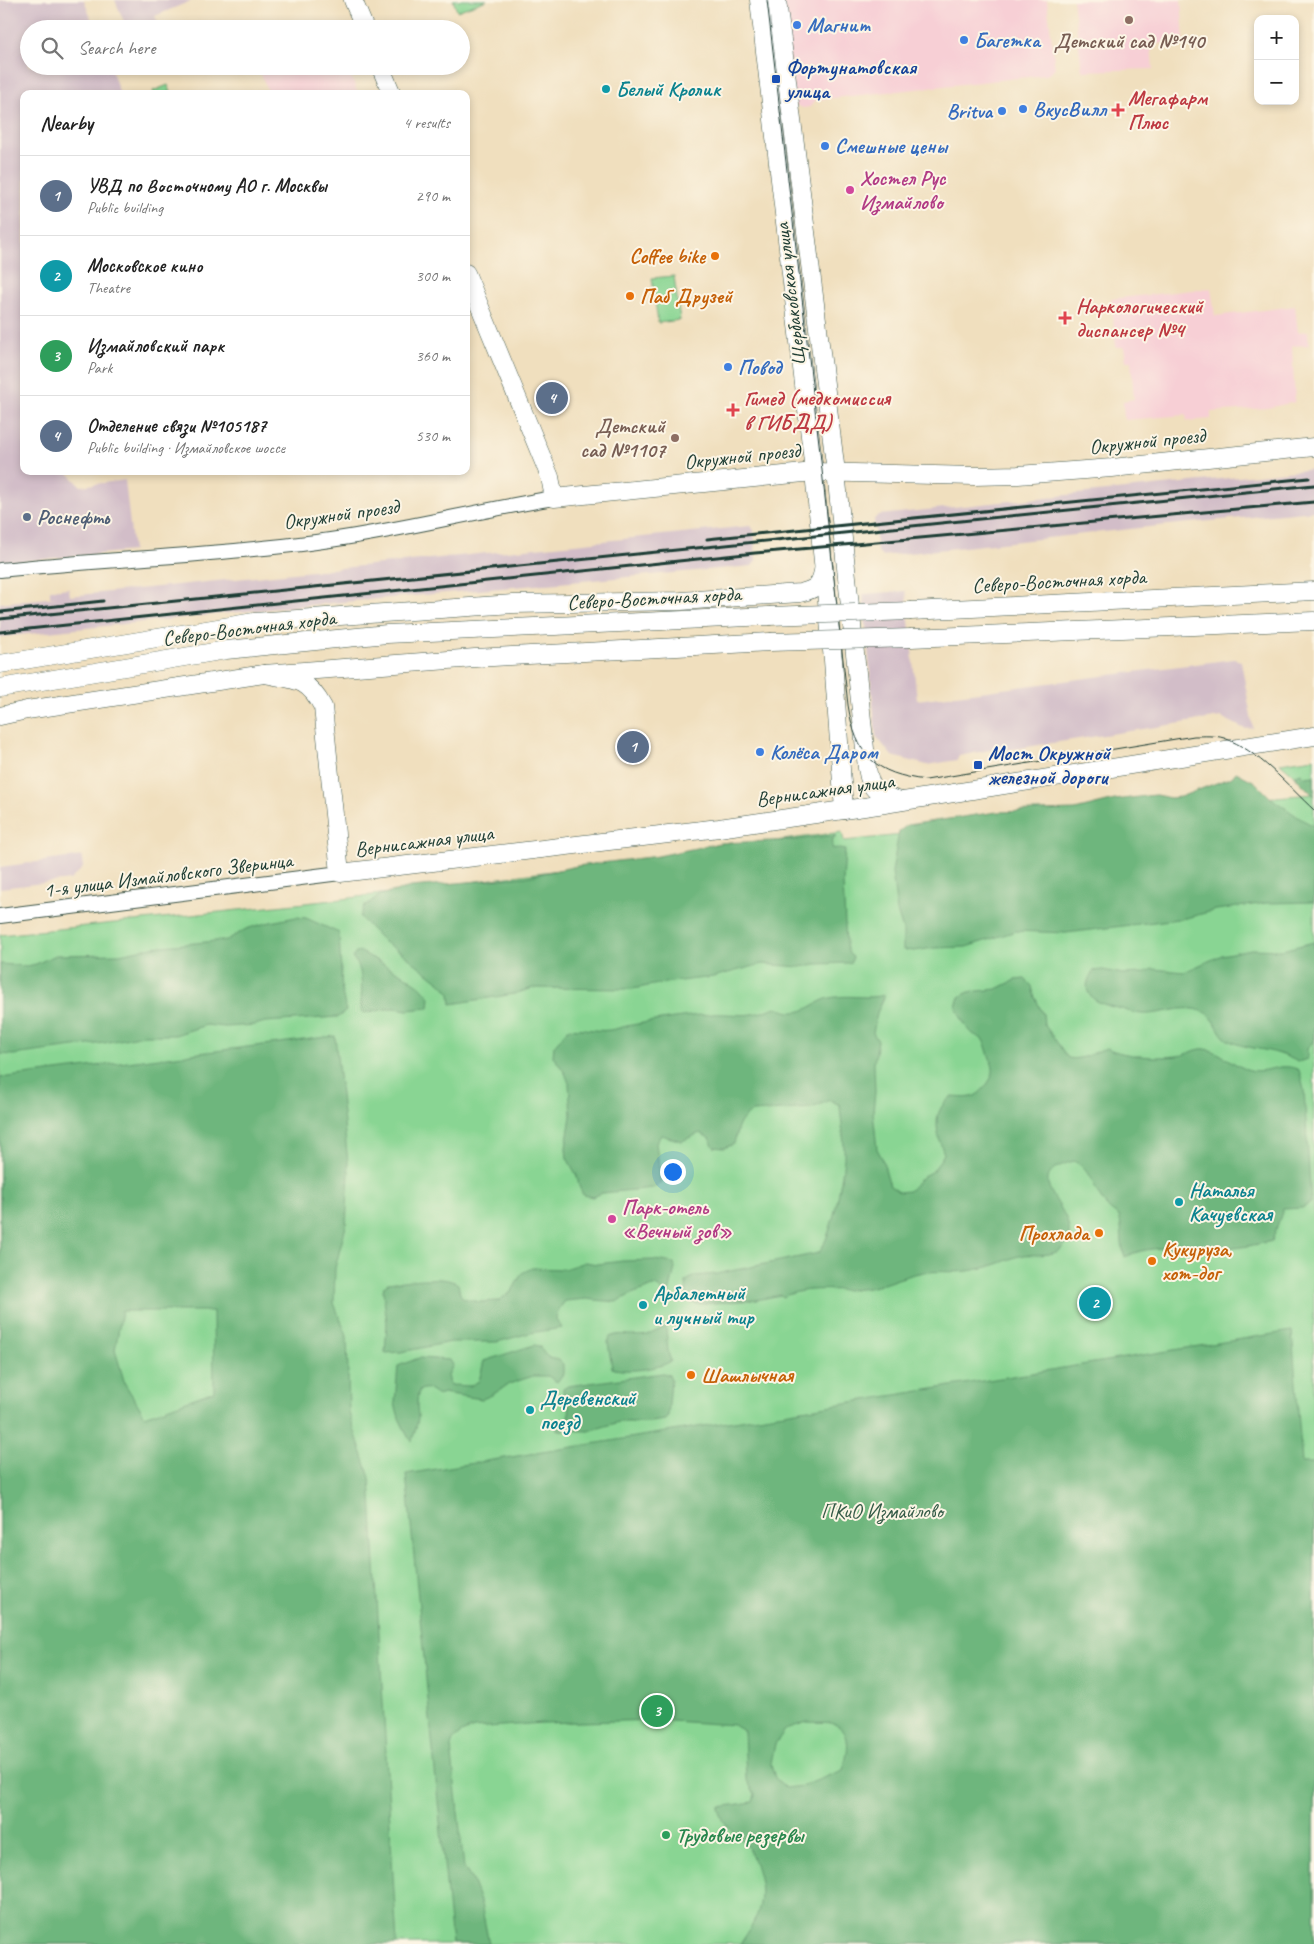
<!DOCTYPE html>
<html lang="en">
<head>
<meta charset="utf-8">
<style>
	:root { --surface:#fff; --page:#f6f6f6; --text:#222; --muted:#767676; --line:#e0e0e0; --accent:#0f766e }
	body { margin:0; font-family:Caveat,sans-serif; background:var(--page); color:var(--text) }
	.controls { position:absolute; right:15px; top:15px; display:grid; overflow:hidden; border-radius:10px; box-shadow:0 2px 8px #0003 }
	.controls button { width:45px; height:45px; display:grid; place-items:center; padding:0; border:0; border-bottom:1px solid var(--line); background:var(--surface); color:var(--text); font:25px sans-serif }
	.you { position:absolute; left:672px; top:1171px; width:18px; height:18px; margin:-12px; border:4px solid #fff; border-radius:50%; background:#1a73e8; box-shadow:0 0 0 8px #1a73e833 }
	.badge { display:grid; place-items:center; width:32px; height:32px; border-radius:50%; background:var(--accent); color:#fff; font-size:16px; font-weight:700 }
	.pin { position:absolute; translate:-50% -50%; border:2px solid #fff; box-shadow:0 1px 5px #0006 }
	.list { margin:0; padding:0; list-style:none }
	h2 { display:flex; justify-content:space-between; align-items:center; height:65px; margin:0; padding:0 20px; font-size:21px }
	h2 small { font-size:16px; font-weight:400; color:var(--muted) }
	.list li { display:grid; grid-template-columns:32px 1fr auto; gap:15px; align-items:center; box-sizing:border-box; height:80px; padding:0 20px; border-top:1px solid var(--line) }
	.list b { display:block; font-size:19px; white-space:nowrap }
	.list p { margin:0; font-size:16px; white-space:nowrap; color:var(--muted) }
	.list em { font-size:16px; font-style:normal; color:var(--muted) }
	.icon { flex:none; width:28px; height:28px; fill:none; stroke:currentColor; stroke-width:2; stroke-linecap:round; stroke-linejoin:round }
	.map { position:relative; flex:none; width:1314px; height:1944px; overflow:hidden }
	.search { position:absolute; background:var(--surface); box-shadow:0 2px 8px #0003; left:20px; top:20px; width:450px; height:55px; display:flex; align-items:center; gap:12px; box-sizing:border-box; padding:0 18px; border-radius:28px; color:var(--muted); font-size:19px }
	.panel { position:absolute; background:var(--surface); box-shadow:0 2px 8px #0003; left:20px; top:90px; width:450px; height:385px; border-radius:10px }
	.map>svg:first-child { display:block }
	.built { fill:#f7cfd5 }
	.industrial { fill:#d2bdc8 }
	.green { fill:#89d593; stroke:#548964 }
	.forest { fill:#6eb67d; stroke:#467a58; fill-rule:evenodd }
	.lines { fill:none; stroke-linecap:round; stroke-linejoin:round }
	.minor-casing { stroke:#3e5549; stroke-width:16 }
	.major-casing { stroke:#3e5549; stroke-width:19 }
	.minor { stroke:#fff; stroke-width:14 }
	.major { stroke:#fff; stroke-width:18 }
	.tram { stroke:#1f3d34; stroke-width:1 }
	.rail { stroke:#1f3d34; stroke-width:3 }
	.major-bridge-casing { stroke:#3e5549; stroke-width:19; stroke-linecap:butt }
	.major-bridge { stroke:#fff; stroke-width:18 }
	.education-dot { fill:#8d6e63; stroke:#fcf5e5; stroke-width:2 }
	.shop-dot { fill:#3f7fe0; stroke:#fcf5e5; stroke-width:2 }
	.transit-dot { fill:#1a4fb4; stroke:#fcf5e5; stroke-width:2 }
	.culture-dot { fill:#0f9aa8; stroke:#fcf5e5; stroke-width:2 }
	.health-dot { fill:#e0444e; stroke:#fcf5e5; stroke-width:2 }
	.hotel-dot { fill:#d1479c; stroke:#fcf5e5; stroke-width:2 }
	.food-dot { fill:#e8710a; stroke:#fcf5e5; stroke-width:2 }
	.service-dot { fill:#5c6f8a; stroke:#fcf5e5; stroke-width:2 }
	.leisure-dot { fill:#2e9e5b; stroke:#fcf5e5; stroke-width:2 }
	.labels { text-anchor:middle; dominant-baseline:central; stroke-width:4; stroke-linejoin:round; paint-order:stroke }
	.shop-label { font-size:21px; font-weight:bold; fill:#366cbe; stroke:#fcf5e5; text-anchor:start }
	.education-label { font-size:21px; font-weight:bold; fill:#785e54; stroke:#fcf5e5 }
	.transit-label { font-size:21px; font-weight:bold; fill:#164399; stroke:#fcf5e5; text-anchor:start }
	.culture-label { font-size:21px; font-weight:bold; fill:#0d838f; stroke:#fcf5e5; text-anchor:start }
	.health-label { font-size:21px; font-weight:bold; fill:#be3a42; stroke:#fcf5e5; text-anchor:start }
	.hotel-label { font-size:21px; font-weight:bold; fill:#b23c85; stroke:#fcf5e5; text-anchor:start }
	.food-label { font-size:21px; font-weight:bold; fill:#c56008; stroke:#fcf5e5; text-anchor:start }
	.street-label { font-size:21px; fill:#1f3d34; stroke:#fcf5e5 }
	.service-label { font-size:21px; font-weight:bold; fill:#4e5e75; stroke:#fcf5e5; text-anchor:start }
	.park-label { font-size:21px; fill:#345b47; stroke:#fcf5e5 }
	.leisure-label { font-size:21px; font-weight:bold; fill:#27864d; stroke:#fcf5e5; text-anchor:start }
</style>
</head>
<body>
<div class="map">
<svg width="1314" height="1944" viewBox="0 0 1314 1944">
	<rect width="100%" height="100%" fill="#fcf5e5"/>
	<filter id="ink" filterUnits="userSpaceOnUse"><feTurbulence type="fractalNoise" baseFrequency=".02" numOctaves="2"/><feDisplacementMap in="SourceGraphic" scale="10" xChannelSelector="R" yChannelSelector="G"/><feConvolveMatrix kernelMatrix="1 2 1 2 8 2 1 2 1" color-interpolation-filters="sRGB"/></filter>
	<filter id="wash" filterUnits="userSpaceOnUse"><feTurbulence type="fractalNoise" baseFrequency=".0096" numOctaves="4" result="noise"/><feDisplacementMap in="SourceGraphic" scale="20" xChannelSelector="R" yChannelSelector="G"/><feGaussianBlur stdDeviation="1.12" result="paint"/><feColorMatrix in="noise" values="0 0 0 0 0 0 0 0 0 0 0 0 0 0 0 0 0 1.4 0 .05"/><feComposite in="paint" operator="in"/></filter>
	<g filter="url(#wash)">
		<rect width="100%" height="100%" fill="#f0dfbe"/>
		<!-- built -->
		<g class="built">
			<path d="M781,0H1047L1055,68L1051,73L1046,75L815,100L810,107L803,108L796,105Z"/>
			<path d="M1073,0H1181L1184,40L1151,45L1153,69L1082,71Z"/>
			<path d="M258,66H347L358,94H269Z"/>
			<path d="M1211,288L1215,316L1295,306L1298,332L1308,331L1309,345L1292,346L1295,402L1267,408L1211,412V419L1187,421L1186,415L1124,420L1123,401L1134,399L1131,361H1126L1124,347H1116L1111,299Z"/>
		</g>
		<!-- industrial -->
		<g class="industrial">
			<path d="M0,0H84L95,29H29V66H110L120,94H24V471H66L81,486L125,480L133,551L0,563Z"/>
			<path d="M115,0H193L155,16L158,23L143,29H127Z"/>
			<path d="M1314,469V511L1158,526L881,556L877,550L874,519L879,515Z"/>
			<path d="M750,526L754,530L756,561L752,566L287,607L0,637V603L57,597H50V590L69,588L70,596Z"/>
			<path d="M906,591L917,700L1234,659L1241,661L1253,728L1245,729L1221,717L1000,751L989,750L959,756L957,760L927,765L892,756L876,736L863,594Z"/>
			<path d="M82,856L83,868L70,880L0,888V867Z"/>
		</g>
		<!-- green -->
		<g class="green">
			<path d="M453,0H487L457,11Z"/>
			<path d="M168,85L171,92L167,94H154L153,91Z"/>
			<path d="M674,276L680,320L658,323L652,278Z"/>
			<path d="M1314,758V792L1280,763Z"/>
			<path d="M1314,794V1944H0V935L343,899L842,832L844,841L1237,800Z"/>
		</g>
		<!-- forest -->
		<g class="forest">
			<path d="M1236,772L1255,782L1271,798L1301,819L1314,826V902L1267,903L1216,910L1186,918L1066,933L1016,931L966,947L934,948L914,951L903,950V930L897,911L892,872L899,832L907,825L997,812L1075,810L1115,800L1146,796L1156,795L1170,798L1180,797L1232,777Z"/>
			<path d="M1301,773L1305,777L1314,776V796L1297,779L1296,775Z"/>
			<path d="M826,836H836L833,838L832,848L845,850L843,882L846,945L849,954L853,957L851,962L847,963L815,964L800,967L762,964L713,977L663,983L633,989L533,988L514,994L451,1004L450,994L443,985L402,953L384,942L360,917L364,907L380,895L411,887L525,877L577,866L658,856L720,843L796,840Z"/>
			<path d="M296,917L306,918L339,933L342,992L346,1011L338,1017L265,1022L255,1025L225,1027L206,1025L175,1035H144L104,1043L13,1055L0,1054V964L27,966L36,964L56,955L120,954L153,947L227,940L246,929L266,923Z"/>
			<path d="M1314,942V1040L1307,1049V1059L1298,1062C1292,1059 1286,1056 1280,1054C1263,1048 1245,1049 1228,1040C1217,1033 1217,1018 1204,1012C1185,1003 1163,1015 1143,1014C1136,1014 1128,1011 1121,1009C1099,1004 1076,997 1093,971L1103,970L1123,974L1143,973L1153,969L1184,972L1222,955L1251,949L1282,950Z"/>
			<path d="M361,952L407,977L420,986L430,997L429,1008L408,1010L393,1008L364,1013L361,1009C361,994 365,967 352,958L356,953Z"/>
			<path d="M1025,979L1032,986L1034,995L1043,1014L1044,1024L1068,1058C1082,1061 1093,1052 1107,1048C1124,1057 1163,1059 1183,1055C1190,1053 1198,1048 1205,1049C1222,1051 1234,1067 1250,1070C1268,1074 1281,1061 1299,1070L1304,1090L1311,1203L1302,1208L1283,1209L1272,1241C1256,1245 1239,1248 1222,1249C1193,1249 1150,1243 1125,1257C1120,1244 1123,1230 1119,1216C1091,1200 1098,1174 1074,1161C1012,1177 1082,1209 1067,1242C1064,1247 1059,1252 1053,1253C1044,1256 1032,1254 1023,1255C1013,1257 1004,1262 994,1265C986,1268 977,1269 968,1271C952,1273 935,1270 919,1273C899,1277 881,1287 861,1289C835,1292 807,1285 783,1297L781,1295L756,1300L696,1304L687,1301L686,1281L695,1276L716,1274L819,1253C833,1232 841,1185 844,1159C845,1142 841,1122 840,1105L830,1100L812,1108L752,1112C738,1120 737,1130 734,1144L724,1148L714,1147L709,1138L700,1133L682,1141L661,1135L656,1143L661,1183L653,1188L602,1193L593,1197L583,1195L579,1186L577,1176L567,1158L566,1148L571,1116L569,1083L565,1073L553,1056L554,1046L568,1029C582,1027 596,1032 610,1030C617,1029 625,1026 632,1025C658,1020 685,1016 712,1014C738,1013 749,1019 775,1007C781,1009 788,1013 794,1012C806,1012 815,1003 826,999C845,993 866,1000 885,995L877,1013L873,1033L878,1041L874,1063L875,1092L873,1112L877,1149L882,1158L890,1186L899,1192L909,1191L923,1176L933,1171L944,1154C937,1133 930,1113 951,1097C970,1098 976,1100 988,1083C995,1073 994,1069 990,1058C987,1052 987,1046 983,1040C980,1037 976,1036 973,1034C965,1027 960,1016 956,1007L959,997L969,992L997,989L1015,980Z"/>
			<path d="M335,1036L349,1173L346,1226L335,1268L334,1303L347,1336L349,1413L370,1478L397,1944H0V1078ZM122,1311H213L214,1391L145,1416L125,1384L115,1350Z"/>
			<path d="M654,1260L674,1263L675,1268L669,1293L665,1295L658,1287L653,1286L634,1293L616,1302L586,1299L565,1301L559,1309L556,1319L562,1328L530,1333L497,1342H451L401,1352L385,1353L387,1323L383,1291L384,1286L388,1283C405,1281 444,1274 458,1284L460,1294L463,1298L479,1302L498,1301L512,1291L522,1273L532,1268L564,1269L585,1262L597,1264L623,1261Z"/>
			<path d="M666,1327L668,1352L671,1361C660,1369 623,1373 612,1368L608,1342L610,1337C622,1331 634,1338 647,1335C654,1333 659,1329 666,1327Z"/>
			<path d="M1292,1331L1302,1463H1314V1944H740C760,1916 767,1898 755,1864C753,1859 751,1851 748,1847C737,1834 720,1824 719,1807L753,1802L755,1794L746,1779L744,1731L734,1725L656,1720L542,1723L474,1728L461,1733L453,1740L451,1747L464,1868L472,1880L481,1904L489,1944H452L406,1474ZM807,1722C815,1723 827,1721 834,1724C854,1732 847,1755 843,1770L803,1786L786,1788L775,1778L771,1764L775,1744L786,1729Z"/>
			<path d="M534,1345L539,1346L549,1358L559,1360L563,1364V1374L557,1382L548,1376H533L509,1384L492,1395L482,1399L443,1393L438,1395C431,1390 427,1386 419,1391C416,1401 417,1407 418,1416C418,1423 414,1434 412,1441L408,1437L399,1418L395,1403L398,1366L419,1358L450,1360L453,1365L448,1375L450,1385L470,1386L479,1381L484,1361Z"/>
			<path d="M663,1373L669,1375L671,1380L668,1416L665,1420L650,1422H619L589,1431L556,1430C563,1425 572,1415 569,1405C567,1399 563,1396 563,1389L568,1386Z"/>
		</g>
	</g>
	<g filter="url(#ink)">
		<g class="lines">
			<defs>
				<g id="minor">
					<path d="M0,570C105,559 212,556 316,542C396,532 474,511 554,498"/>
					<path d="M0,916L340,873"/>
				</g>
				<g id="major">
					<path d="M353,0L365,29"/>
					<path d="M759,0L812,453L833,660L844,810"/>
					<path d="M777,0L836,472L867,768C871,793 877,794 901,801"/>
					<path d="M380,66L392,94"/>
					<path d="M466,273L550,477L554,498L814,472L974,476L1018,475L1112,468L1314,447"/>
					<path d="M911,611L1314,591"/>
					<path d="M911,638L1314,621"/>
					<path d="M0,664L254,622L513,604L681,601L800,593C818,589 821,584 824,566"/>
					<path d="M264,674C295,680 307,677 323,707L340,873L719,828L878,805L1314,736"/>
					<path d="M0,688L226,650L387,634L769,616"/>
					<path d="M0,716L27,710L264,674L475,658L770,642"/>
				</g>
			</defs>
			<!-- minor casing -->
			<use href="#minor" class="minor-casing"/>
			<!-- major casing -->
			<use href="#major" class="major-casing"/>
			<!-- minor -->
			<use href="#minor" class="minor"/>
			<!-- major -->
			<use href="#major" class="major"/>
			<!-- tram -->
			<path class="tram" d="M767,0L820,452L848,705C856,756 875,774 926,780L1194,736C1204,736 1214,735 1224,738C1258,750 1288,786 1314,810"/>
			<!-- rail -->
			<g class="rail">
				<path d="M707,539L1309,478"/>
				<path d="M1,612L103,601"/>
				<path d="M0,619L1314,485"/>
				<path d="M0,632L755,553L1314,502"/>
			</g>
			<defs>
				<g id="major-bridge">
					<path d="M769,616L911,611"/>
					<path d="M770,642L911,638"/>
				</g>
			</defs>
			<!-- major-bridge casing -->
			<use href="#major-bridge" class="major-bridge-casing"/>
			<!-- major-bridge -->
			<use href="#major-bridge" class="major-bridge"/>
		</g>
	</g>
	<!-- markers -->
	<g class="education-dot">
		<circle cx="1129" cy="20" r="5"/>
		<circle cx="675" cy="438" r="5"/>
	</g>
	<g class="shop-dot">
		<circle cx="797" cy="25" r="5"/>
		<circle cx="964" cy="40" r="5"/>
		<circle cx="1023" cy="109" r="5"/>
		<circle cx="1002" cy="111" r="5"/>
		<circle cx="825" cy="146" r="5"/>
		<circle cx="728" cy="367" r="5"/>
		<circle cx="760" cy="752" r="5"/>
	</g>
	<g class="transit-dot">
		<rect x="771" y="74" width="10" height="10" rx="2.5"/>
		<rect x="973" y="760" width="10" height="10" rx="2.5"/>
	</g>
	<g class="culture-dot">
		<circle cx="606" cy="89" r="5"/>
		<circle cx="1179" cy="1202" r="5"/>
		<circle cx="643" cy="1305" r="5"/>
		<circle cx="530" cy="1410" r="5"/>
	</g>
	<g class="health-dot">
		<path d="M1115.5 102.5h5v5h5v5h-5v5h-5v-5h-5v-5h5z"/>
		<path d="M1062.5 310.5h5v5h5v5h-5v5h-5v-5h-5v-5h5z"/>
		<path d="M730.5 402.5h5v5h5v5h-5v5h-5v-5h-5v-5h5z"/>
	</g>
	<g class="hotel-dot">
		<circle cx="850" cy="190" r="5"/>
		<circle cx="612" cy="1219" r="5"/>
	</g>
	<g class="food-dot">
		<circle cx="715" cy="256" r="5"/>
		<circle cx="630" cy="296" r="5"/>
		<circle cx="1099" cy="1233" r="5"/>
		<circle cx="1152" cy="1261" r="5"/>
		<circle cx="691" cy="1375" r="5"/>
	</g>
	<circle class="service-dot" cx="27" cy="517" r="5"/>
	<circle class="leisure-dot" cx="666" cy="1835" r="5"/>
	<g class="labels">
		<!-- shop labels -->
		<g class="shop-label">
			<text x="807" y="25">Магнит</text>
			<text x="974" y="40">Багетка</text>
			<text x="1033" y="109">ВкусВилл</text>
			<text x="992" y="111" text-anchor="end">Britva</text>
			<text x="835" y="146">Смешные цены</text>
			<text x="738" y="367">Повод</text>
			<text x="770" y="752">Колёса Даром</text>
		</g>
		<!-- education labels -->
		<g class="education-label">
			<text x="1129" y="41">Детский сад №140</text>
			<text x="665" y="426" text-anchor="end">Детский<tspan x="665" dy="24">сад №1107</tspan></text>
		</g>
		<!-- transit labels -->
		<g class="transit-label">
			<text x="786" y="67">Фортунатовская<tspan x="786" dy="24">улица</tspan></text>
			<text x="988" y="753">Мост Окружной<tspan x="988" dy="24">железной дороги</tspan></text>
		</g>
		<!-- culture labels -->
		<g class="culture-label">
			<text x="616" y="89">Белый Кролик</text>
			<text x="1189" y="1190">Наталья<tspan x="1189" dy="24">Качуевская</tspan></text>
			<text x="653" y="1293">Арбалетный<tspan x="653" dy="24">и лучный тир</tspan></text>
			<text x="540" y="1398">Деревенский<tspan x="540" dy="24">поезд</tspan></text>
		</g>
		<!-- health labels -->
		<g class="health-label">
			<text x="1128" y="98">Мегафарм<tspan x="1128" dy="24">Плюс</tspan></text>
			<text x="1076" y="306">Наркологический<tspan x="1076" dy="24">диспансер №4</tspan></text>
			<text x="744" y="398">Гимед (медкомиссия<tspan x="744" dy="24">в ГИБДД)</tspan></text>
		</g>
		<!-- hotel labels -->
		<g class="hotel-label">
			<text x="860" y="178">Хостел Рус<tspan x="860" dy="24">Измайлово</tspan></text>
			<text x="622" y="1207">Парк-отель<tspan x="622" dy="24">«Вечный зов»</tspan></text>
		</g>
		<!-- food labels -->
		<g class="food-label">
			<text x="705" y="256" text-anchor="end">Coffee bike</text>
			<text x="640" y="296">Паб Друзей</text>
			<text x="1089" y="1233" text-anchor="end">Прохлада</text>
			<text x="1162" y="1249">Кукуруза,<tspan x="1162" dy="24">хот-дог</tspan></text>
			<text x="701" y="1375">Шашлычная</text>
		</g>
		<!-- street labels -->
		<g class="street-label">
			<text transform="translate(790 294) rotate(-97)">Щербаковская улица</text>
			<text transform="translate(1147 441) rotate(-6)">Окружной проезд</text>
			<text transform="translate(742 456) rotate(-6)">Окружной проезд</text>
			<text transform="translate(341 514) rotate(-8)">Окружной проезд</text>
			<text transform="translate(1059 581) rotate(-3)">Северо-Восточная хорда</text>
			<text transform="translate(654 598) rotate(-3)">Северо-Восточная хорда</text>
			<text transform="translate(249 628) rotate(-7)">Северо-Восточная хорда</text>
			<text transform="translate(825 790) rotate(-8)">Вернисажная улица</text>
			<text transform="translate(424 841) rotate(-7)">Вернисажная улица</text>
			<text transform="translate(168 875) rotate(-7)">1-я улица Измайловского Зверинца</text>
		</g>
		<!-- service labels -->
		<g class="service-label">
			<text x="37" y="517">Роснефть</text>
		</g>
		<!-- park labels -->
		<g class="park-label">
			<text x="882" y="1511">ПКиО Измайлово</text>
		</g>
		<!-- leisure labels -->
		<g class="leisure-label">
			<text x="676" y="1835">Трудовые резервы</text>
		</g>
	</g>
</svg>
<div class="controls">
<button>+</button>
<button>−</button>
</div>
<div class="you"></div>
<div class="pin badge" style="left:633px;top:747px;background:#5c6f8a">1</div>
<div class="pin badge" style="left:1095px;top:1303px;background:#0f9aa8">2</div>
<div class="pin badge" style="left:657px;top:1711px;background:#2e9e5b">3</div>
<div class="pin badge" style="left:552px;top:398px;background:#5c6f8a">4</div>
<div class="search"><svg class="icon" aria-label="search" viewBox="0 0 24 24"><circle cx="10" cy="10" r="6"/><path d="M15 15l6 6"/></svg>Search here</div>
<section class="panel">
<h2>Nearby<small>4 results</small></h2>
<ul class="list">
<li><span class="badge" style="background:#5c6f8a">1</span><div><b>УВД по Восточному АО г. Москвы</b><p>Public building</p></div><em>290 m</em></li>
<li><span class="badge" style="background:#0f9aa8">2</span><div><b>Московское кино</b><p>Theatre</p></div><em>300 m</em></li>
<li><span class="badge" style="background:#2e9e5b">3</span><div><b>Измайловский парк</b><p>Park</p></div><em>360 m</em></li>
<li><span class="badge" style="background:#5c6f8a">4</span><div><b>Отделение связи №105187</b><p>Public building · Измайловское шоссе</p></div><em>530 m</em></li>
</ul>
</section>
</div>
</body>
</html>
